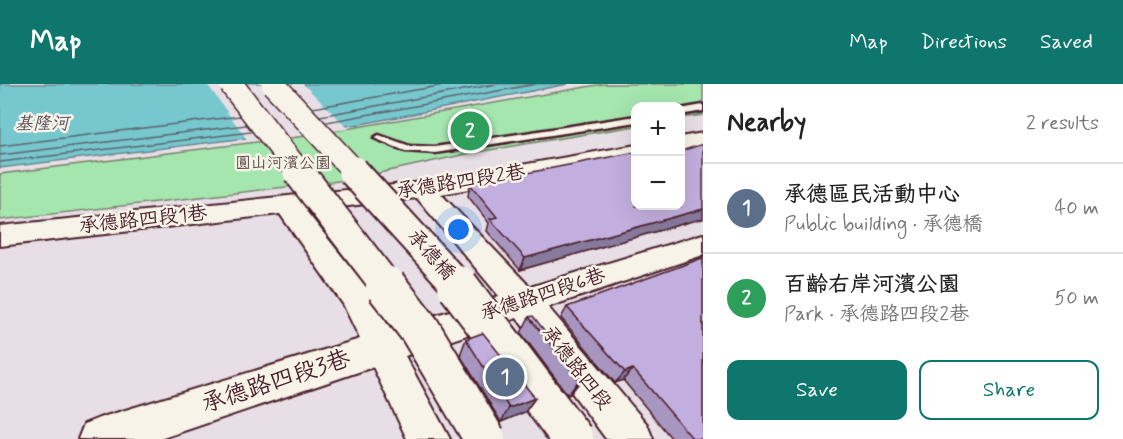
<!DOCTYPE html>
<html lang="en">
<head>
<meta charset="utf-8">
<style>
	:root { --surface:#fff; --page:#f6f6f6; --text:#222; --muted:#767676; --line:#e0e0e0; --accent:#0f766e }
	body { margin:0; font-family:Mynerve,"LXGW WenKai TC",sans-serif; background:var(--page); color:var(--text) }
	.controls { position:absolute; right:18px; top:18px; display:grid; overflow:hidden; border-radius:12px; box-shadow:0 6px 24px #0002 }
	.controls button { width:54px; height:54px; display:grid; place-items:center; padding:0; border:0; border-bottom:2px solid var(--line); background:var(--surface); color:var(--text); font:30px sans-serif }
	.you { position:absolute; left:459px; top:146px; width:21px; height:21px; margin:-15px; border:4px solid #fff; border-radius:50%; background:#1a73e8; box-shadow:0 0 0 9px #1a73e833 }
	.badge { display:grid; place-items:center; width:39px; height:39px; border-radius:50%; background:var(--accent); color:#fff; font-size:20px; font-weight:700 }
	.pin { position:absolute; translate:-50% -50%; border:3px solid #fff; box-shadow:0 2px 6px #0006 }
	.list { margin:0; padding:0; list-style:none }
	h2 { display:flex; justify-content:space-between; align-items:center; height:78px; margin:0; padding:0 24px; font-size:26px }
	h2 small { font-size:20px; font-weight:400; color:var(--muted) }
	.list li { display:grid; grid-template-columns:39px 1fr auto; gap:18px; align-items:center; box-sizing:border-box; height:90px; padding:0 24px; border-top:2px solid var(--line) }
	.list b { display:block; font-size:22px; white-space:nowrap }
	.list p { margin:0; font-size:20px; white-space:nowrap; color:var(--muted) }
	.list em { font-size:20px; font-style:normal; color:var(--muted) }
	.actions { display:flex; gap:12px; padding:18px 24px }
	.actions a { flex:1; padding:14px 0; border:2px solid var(--accent); border-radius:12px; text-align:center; font-size:21px; color:var(--accent) }
	.actions .main { background:var(--accent); color:#fff }
	.map { position:relative; flex:none; width:703px; height:355px; overflow:hidden }
	header { display:flex; align-items:center; gap:36px; box-sizing:border-box; height:84px; padding:0 30px; background:var(--accent); color:#fff }
	header strong { font-size:28px }
	nav { display:flex; gap:33px; margin-inline-start:auto; font-size:21px }
	main { display:flex }
	aside { flex:1; background:var(--surface) }
	.map>svg:first-child { display:block }
	.green { fill:#a5e5ae; stroke:#78826c; stroke-width:1.5 }
	.water { fill:#77c8ce; stroke:#65848d; stroke-width:1.5 }
	.pier { fill:#e7dfe5 }
	.lines { fill:none; stroke-linecap:round; stroke-linejoin:round }
	.shore { stroke:#5c636c; stroke-width:1.5 }
	.lane-casing { stroke:#4a1f2b; stroke-width:5 }
	.street-casing { stroke:#4a1f2b; stroke-width:4 }
	.lane { fill:#f7f3e8; fill-rule:evenodd }
	.street { fill:#f7f3e8; fill-rule:evenodd }
	.secondary-bridge-far2-casing { stroke:#4a1f2b; stroke-width:26; stroke-linecap:butt }
	.secondary-bridge-far1-casing { stroke:#4a1f2b; stroke-width:34; stroke-linecap:butt }
	.secondary-bridge-casing { stroke:#4a1f2b; stroke-width:44; stroke-linecap:butt }
	.secondary-bridge-far2 { stroke:#f7f3e8; stroke-width:23 }
	.secondary-bridge-far1 { stroke:#f7f3e8; stroke-width:30 }
	.secondary-bridge { stroke:#f7f3e8; stroke-width:40 }
	.wall { fill:#a896c0; stroke:#4a1f2b; stroke-width:1.5 }
	.shaded-wall { fill:#887a9c; stroke:#4a1f2b; stroke-width:1.5 }
	.building { fill:#c3afdf; stroke:#4a1f2b; stroke-width:1.5 }
	.labels { text-anchor:middle; dominant-baseline:central; stroke-width:5; stroke-linejoin:round; paint-order:stroke }
	.far-park-label { font-size:16px; fill:#61504c; stroke:#f7f3e8 }
	.far-water-label { font-size:18px; font-style:italic; fill:#58525c; stroke:#f7f3e8 }
	.street-label { font-size:20px; fill:#4a1f2b; stroke:#f7f3e8 }
	.near-street-label { font-size:24px; fill:#4a1f2b; stroke:#f7f3e8 }
</style>
</head>
<body>
<header>
<strong>Map</strong>
<nav><a>Map</a><a>Directions</a><a>Saved</a></nav>
</header>
<main>
<div class="map">
<svg width="703" height="355" viewBox="0 0 703 355">
	<rect width="100%" height="100%" fill="#e7dfe5"/>
	<filter id="ink" filterUnits="userSpaceOnUse"><feTurbulence type="fractalNoise" baseFrequency=".0167" numOctaves="2"/><feDisplacementMap in="SourceGraphic" scale="12" xChannelSelector="R" yChannelSelector="G"/><feConvolveMatrix kernelMatrix="1 2 1 2 8 2 1 2 1" color-interpolation-filters="sRGB"/></filter>
	<g filter="url(#ink)">
		<!-- green -->
		<path class="green" d="M603,0H703V31L681,34L680,22H636L635,42L471,69L347,96L0,136V90L306,52Z"/>
		<!-- water -->
		<path class="water" d="M0,0H568L361,40L0,84Z"/>
		<!-- pier -->
		<path class="pier" d="M207,0H303L349,45L248,57Z"/>
		<g class="lines">
			<!-- shore -->
			<g class="shore">
				<path d="M313,24L450,0"/>
				<path d="M320,32L497,0"/>
				<path d="M327,38L536,0"/>
				<path d="M0,62L240,32"/>
				<path d="M0,71L246,41"/>
				<path d="M0,78L251,48"/>
			</g>
			<defs>
				<g id="lane">
					<path d="M703,21V27L680,31V25Z"/>
					<path d="M636,32V38L435,69L405,67L374,54L379,51L410,62L435,63Z"/>
				</g>
				<g id="street">
					<path d="M703,49V63L680,67V53Z"/>
					<path d="M636,61V75L441,110L530,203L703,150V171L548,223L647,340L653,355H606L517,234L405,272L450,355H407L373,283L160,355H78L84,340L99,334L360,255L343,220L280,130L0,162V142L423,98ZM417,114L499,212L390,245L367,204L306,127Z"/>
				</g>
			</defs>
			<!-- lane casing -->
			<use href="#lane" class="lane-casing"/>
			<!-- street casing -->
			<use href="#street" class="street-casing"/>
			<!-- lane -->
			<use href="#lane" class="lane"/>
			<!-- street -->
			<use href="#street" class="street"/>
			<defs>
				<g id="secondary-bridge-far2">
					<path d="M231,0L299,88"/>
					<path d="M273,0L355,88"/>
				</g>
				<g id="secondary-bridge-far1">
					<path d="M298,87L388,204"/>
					<path d="M353,87L460,204"/>
				</g>
				<g id="secondary-bridge">
					<path d="M386,202L420,246L485,355"/>
					<path d="M458,202L573,355"/>
				</g>
			</defs>
			<!-- secondary-bridge-far2 casing -->
			<use href="#secondary-bridge-far2" class="secondary-bridge-far2-casing"/>
			<!-- secondary-bridge-far1 casing -->
			<use href="#secondary-bridge-far1" class="secondary-bridge-far1-casing"/>
			<!-- secondary-bridge casing -->
			<use href="#secondary-bridge" class="secondary-bridge-casing"/>
			<!-- secondary-bridge-far2 -->
			<use href="#secondary-bridge-far2" class="secondary-bridge-far2"/>
			<!-- secondary-bridge-far1 -->
			<use href="#secondary-bridge-far1" class="secondary-bridge-far1"/>
			<!-- secondary-bridge -->
			<use href="#secondary-bridge" class="secondary-bridge"/>
		</g>
		<!-- wall -->
		<g class="wall">
			<path d="M470,100L689,138L520,186L487,147L489,139L468,112Z"/>
			<path d="M703,174V355H672L623,296L615,299L561,234L567,223Z"/>
			<path d="M529,233L582,295L570,310L568,311L521,249Z"/>
			<path d="M466,255L535,314L525,328L501,338L460,271Z"/>
		</g>
		<!-- shaded-wall -->
		<g class="shaded-wall">
			<path d="M703,125V135L689,138L520,186L525,174Z"/>
			<path d="M633,285L623,296L615,299L625,288Z"/>
			<path d="M582,295L570,310L568,311L579,296Z"/>
			<path d="M535,314L525,328L501,338L509,324Z"/>
		</g>
		<!-- building -->
		<g class="building">
			<path d="M703,60V125L525,174L490,135L497,133L470,100L636,68V122H681V67Z"/>
			<path d="M703,174V355H693L633,285L625,288L567,223Z"/>
			<path d="M533,232L582,295L579,296L529,233Z"/>
			<path d="M483,249L535,314L509,324L466,255Z"/>
		</g>
	</g>
	<g class="labels">
		<!-- far-park labels -->
		<g class="far-park-label">
			<text x="283" y="79">圓山河濱公園</text>
		</g>
		<!-- far-water labels -->
		<g class="far-water-label">
			<text x="42" y="40">基隆河</text>
		</g>
		<!-- street labels -->
		<g class="street-label">
			<text transform="translate(461 98) rotate(-9)">承德路四段2巷</text>
			<text transform="translate(143 136) rotate(-6)">承德路四段1巷</text>
			<text transform="translate(431 171) rotate(48)">承德橋</text>
			<text transform="translate(543 211) rotate(-18)">承德路四段6巷</text>
			<text transform="translate(576 284) rotate(52)">承德路四段</text>
		</g>
		<!-- near-street labels -->
		<g class="near-street-label">
			<text transform="translate(276 298) rotate(-18)">承德路四段3巷</text>
		</g>
	</g>
</svg>
<div class="controls">
<button>+</button>
<button>−</button>
</div>
<div class="you"></div>
<div class="pin badge" style="left:505px;top:293px;background:#5c6f8a">1</div>
<div class="pin badge" style="left:470px;top:47px;background:#2e9e5b">2</div>
</div>
<aside>
<h2>Nearby<small>2 results</small></h2>
<ul class="list">
<li><span class="badge" style="background:#5c6f8a">1</span><div><b>承德區民活動中心</b><p>Public building · 承德橋</p></div><em>40 m</em></li>
<li><span class="badge" style="background:#2e9e5b">2</span><div><b>百齡右岸河濱公園</b><p>Park · 承德路四段2巷</p></div><em>50 m</em></li>
</ul>
<div class="actions"><a class="main">Save</a><a>Share</a></div>
</aside>
</main>
</body>
</html>
